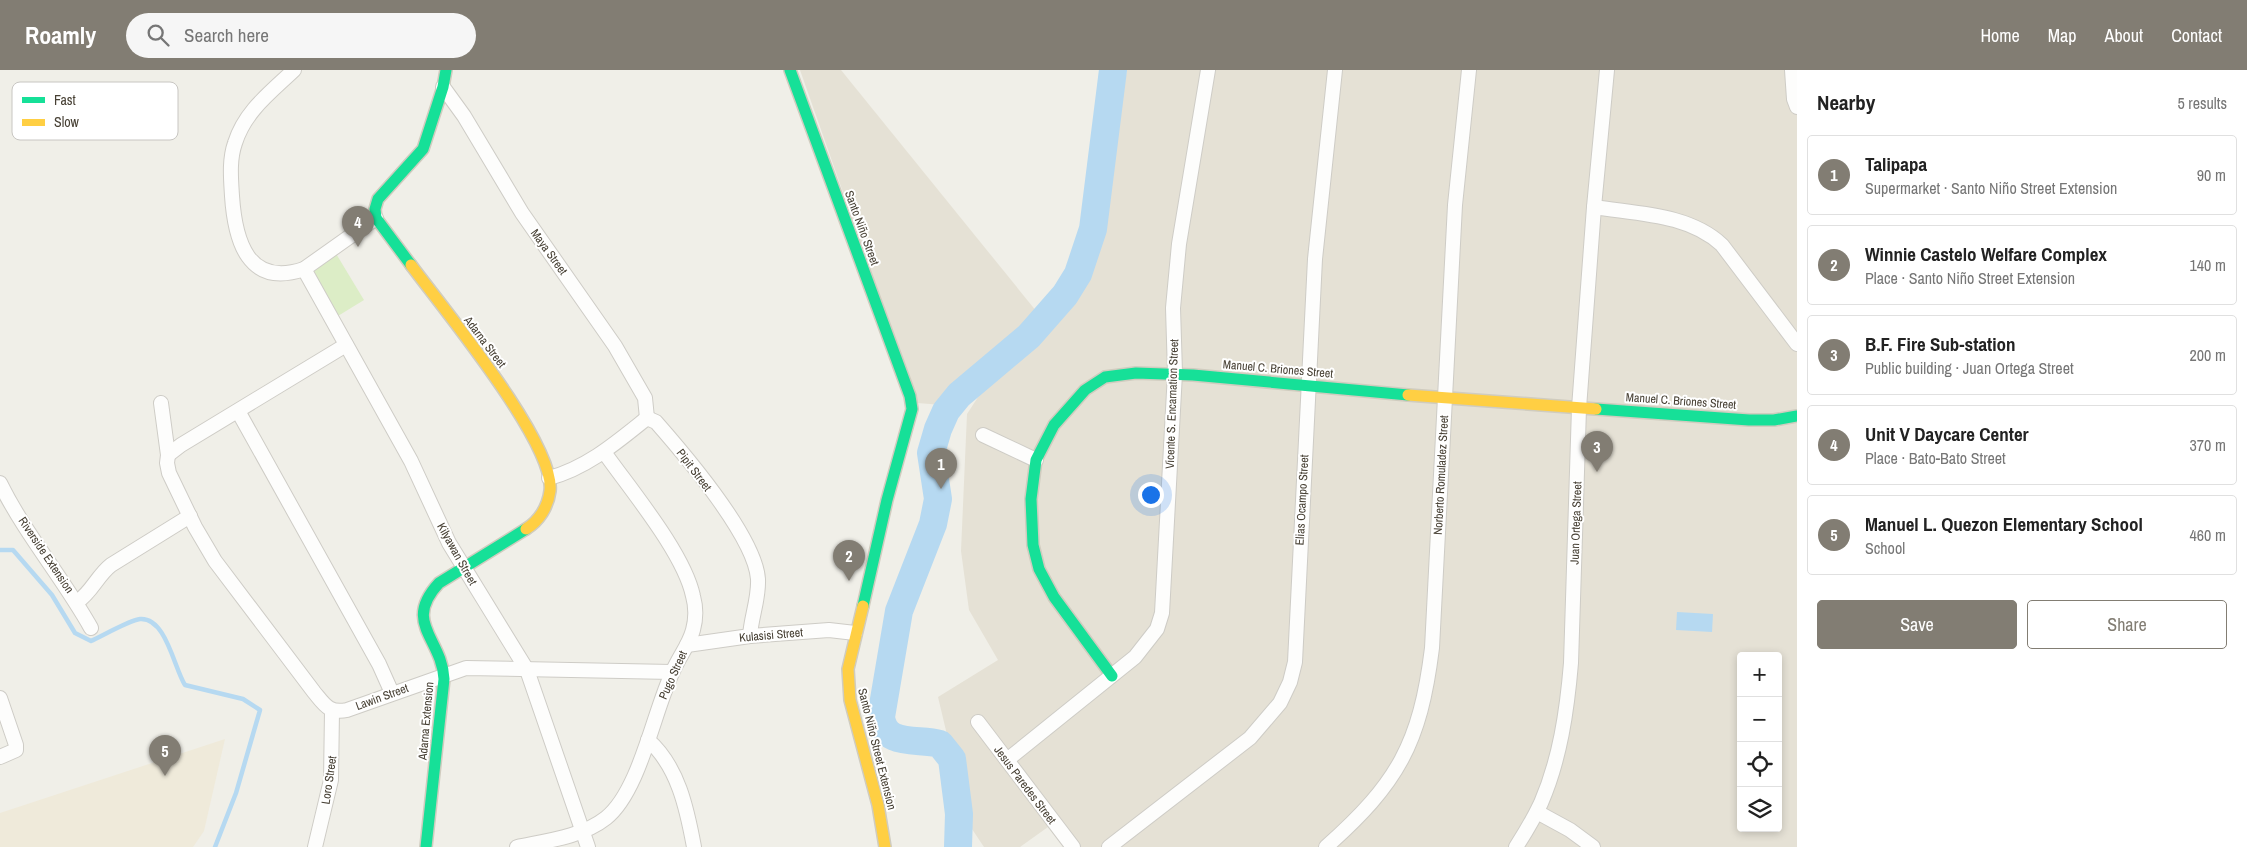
<!DOCTYPE html>
<html lang="en">
<head>
<meta charset="utf-8">
<style>
	:root { --surface:#fff; --page:#f6f6f6; --text:#222; --muted:#767676; --line:#e0e0e0; --accent:#827d73 }
	body { margin:0; font-family:"Archivo Narrow",sans-serif; background:var(--page); color:var(--text) }
	.controls { position:absolute; right:15px; bottom:15px; display:grid; overflow:hidden; border-radius:5px; box-shadow:0 2px 8px #0003 }
	.controls button { width:45px; height:45px; display:grid; place-items:center; padding:0; border:0; border-bottom:1px solid var(--line); background:var(--surface); color:var(--text); font:25px sans-serif }
	.you { position:absolute; left:1150px; top:424px; width:18px; height:18px; margin:-12px; border:4px solid #fff; border-radius:50%; background:#1a73e8; box-shadow:0 0 0 8px #1a73e833 }
	.badge { display:grid; place-items:center; width:32px; height:32px; border-radius:50%; background:var(--accent); color:#fff; font-size:16px; font-weight:700 }
	.pin { position:absolute; translate:-50% -41px; filter:drop-shadow(0 1px 2px #0008) }
	.pin::after { content:''; position:absolute; top:26px; width:18px; height:15px; background:inherit; clip-path:polygon(0 0,100% 0,50% 100%) }
	.list { margin:0; padding:0; list-style:none }
	h2 { display:flex; justify-content:space-between; align-items:center; height:65px; margin:0; padding:0 20px; font-size:21px }
	h2 small { font-size:16px; font-weight:400; color:var(--muted) }
	.list li { display:grid; grid-template-columns:32px 1fr auto; gap:15px; align-items:center; box-sizing:border-box; height:80px; margin:0 10px 10px; padding:0 10px; border:1px solid var(--line); border-radius:5px }
	.list b { display:block; font-size:19px; white-space:nowrap }
	.list p { margin:0; font-size:16px; white-space:nowrap; color:var(--muted) }
	.list em { font-size:16px; font-style:normal; color:var(--muted) }
	.actions { display:flex; gap:10px; padding:15px 20px }
	.actions a { flex:1; padding:11px 0; border:1px solid var(--accent); border-radius:5px; text-align:center; font-size:18px; color:var(--accent) }
	.actions .main { background:var(--accent); color:#fff }
	.icon { flex:none; width:28px; height:28px; fill:none; stroke:currentColor; stroke-width:2; stroke-linecap:round; stroke-linejoin:round }
	.map { position:relative; flex:none; width:1797px; height:777px; overflow:hidden }
	header { display:flex; align-items:center; gap:30px; box-sizing:border-box; height:70px; padding:0 25px; background:var(--accent); color:#fff }
	header strong { font-size:24px }
	nav { display:flex; gap:28px; margin-inline-start:auto; font-size:18px }
	.search { width:350px; height:45px; background:var(--page); display:flex; align-items:center; gap:12px; box-sizing:border-box; padding:0 18px; border-radius:28px; color:var(--muted); font-size:19px }
	main { display:flex }
	aside { flex:1; background:var(--surface) }
	.map>svg:first-child { display:block }
	.residential { fill:#e5e1d5; fill-rule:evenodd }
	.education { fill:#efeada }
	.green { fill:#dcedc6 }
	.water { fill:#b6d9f1 }
	.lines { fill:none; stroke-linecap:round; stroke-linejoin:round }
	.stream { stroke:#b6d9f1; stroke-width:4.5 }
	.river { stroke:#b6d9f1; stroke-width:28 }
	.street-casing { stroke:#ceccc6; stroke-width:16 }
	.fast-casing { stroke:#d0ccbf; stroke-width:14 }
	.slow-casing { stroke:#d0ccbf; stroke-width:14 }
	.street { stroke:#fdfdfc; stroke-width:14 }
	.fast { stroke:#16e098; stroke-width:11 }
	.slow { stroke:#ffcf43; stroke-width:11 }
	.labels { text-anchor:middle; dominant-baseline:central; stroke-width:4; stroke-linejoin:round; paint-order:stroke }
	.street-label { font-size:12px; fill:#474034; stroke:#fff }
	.key { fill:#fff; stroke:#c8c6c2; stroke-width:1 }
	.key-label { font-size:14px; fill:#474034 }
</style>
</head>
<body>
<header>
<strong>Roamly</strong>
<div class="search"><svg class="icon" aria-label="search" viewBox="0 0 24 24"><circle cx="10" cy="10" r="6"/><path d="M15 15l6 6"/></svg>Search here</div>
<nav><a>Home</a><a>Map</a><a>About</a><a>Contact</a></nav>
</header>
<main>
<div class="map">
<svg width="1797" height="777" viewBox="0 0 1797 777">
	<rect width="100%" height="100%" fill="#f0efe8"/>
	<!-- residential -->
	<g class="residential">
		<path d="M800,0H841L1041,247L943,335L917,333Z"/>
		<path d="M1127,0H1797V777H1063L1048,757L1020,777H984L968,753L938,627L998,590L969,540L961,481L967,344L997,298L1062,244L1092,197ZM1741,586H1778V758H1741Z"/>
	</g>
	<!-- education -->
	<path class="education" d="M225,669L204,761L193,777H0V743Z"/>
	<!-- green -->
	<path class="green" d="M335,182L364,230L333,249L304,200Z"/>
	<!-- water -->
	<path class="water" d="M1677,542L1713,544L1712,562L1676,560Z"/>
	<g class="lines">
		<!-- stream -->
		<path class="stream" d="M0,480H13L52,525L75,563L91,571C102,566 130,550 140,549C166,547 174,598 185,615L243,629L260,640L236,723L215,777"/>
		<!-- river -->
		<path class="river" d="M958,777L959,744L952,689L940,674C917,668 884,677 881,647L899,541L933,454L938,429L931,383L938,359L946,341L959,325L1029,266L1065,225L1078,204L1093,159L1113,0"/>
		<defs>
			<g id="street">
				<path d="M294,0C271,22 245,41 235,73C229,90 231,109 232,126C235,171 248,218 304,199L376,148"/>
				<path d="M1792,0L1794,29L1797,37"/>
				<path d="M443,17L464,46L522,143L615,276L645,328L647,348"/>
				<path d="M1594,137C1638,144 1689,144 1722,175L1797,274"/>
				<path d="M304,199L411,391L449,473L527,600L588,777"/>
				<path d="M161,333L168,385L167,393L169,403L195,457L215,491L314,622C324,634 329,644 347,640L466,598L672,602"/>
				<path d="M238,341L379,594L392,623"/>
				<path d="M647,348L656,352C685,385 755,467 758,509C759,529 751,547 750,566"/>
				<path d="M983,365L1036,390"/>
				<path d="M168,385L181,375L346,275"/>
				<path d="M549,408C587,398 617,372 647,348"/>
				<path d="M0,413C25,464 63,508 91,558"/>
				<path d="M77,532C92,522 97,506 111,495L190,446"/>
				<path d="M687,575L750,566L829,560L855,563"/>
				<path d="M0,628L16,675V680L0,687"/>
				<path d="M978,652L1073,777"/>
				<path d="M648,670C678,696 687,739 694,777"/>
				<path d="M1007,690L1135,587L1157,559L1162,543L1175,303L1173,238L1179,174L1208,0"/>
				<path d="M1537,742L1570,760L1593,777"/>
				<path d="M315,777L331,710L332,641"/>
				<path d="M517,777C546,771 582,767 606,748C640,721 654,640 673,601C679,587 689,575 693,560C696,549 696,537 693,526C684,483 630,419 604,382"/>
				<path d="M1109,777L1250,668L1280,633L1290,612L1295,592L1315,189L1335,0"/>
				<path d="M1326,777C1398,713 1420,674 1432,578L1455,135L1469,0"/>
				<path d="M1516,777C1525,763 1534,748 1541,733C1560,689 1567,641 1571,593L1579,338L1594,137L1607,0"/>
			</g>
			<g id="fast">
				<path d="M790,0L910,326L912,339L887,430L863,536"/>
				<path d="M411,195L376,148L375,139L378,129L423,79L443,17L446,0"/>
				<path d="M1596,339L1749,350H1774L1797,346"/>
				<path d="M1112,606L1054,527L1039,499L1033,475L1031,429L1036,390L1054,355L1085,320L1105,307L1136,303L1193,305L1408,325"/>
				<path d="M426,777L444,609C442,568 402,553 439,513L526,459"/>
			</g>
			<g id="slow">
				<path d="M411,195C442,237 556,374 550,421C548,437 539,451 526,459"/>
				<path d="M1408,325L1596,339"/>
				<path d="M863,536L848,599L850,630L878,735L885,777"/>
			</g>
		</defs>
		<!-- street casing -->
		<use href="#street" class="street-casing"/>
		<!-- fast casing -->
		<use href="#fast" class="fast-casing"/>
		<!-- slow casing -->
		<use href="#slow" class="slow-casing"/>
		<!-- street -->
		<use href="#street" class="street"/>
		<!-- fast -->
		<use href="#fast" class="fast"/>
		<!-- slow -->
		<use href="#slow" class="slow"/>
	</g>
	<g class="labels">
		<!-- street labels -->
		<g class="street-label">
			<text transform="translate(862 158) rotate(70)">Santo Niño Street</text>
			<text transform="translate(549 182) rotate(54)">Maya Street</text>
			<text transform="translate(485 272) rotate(53)">Adarna Street</text>
			<text transform="translate(1278 299) rotate(5)">Manuel C. Briones Street</text>
			<text transform="translate(1681 331) rotate(4)">Manuel C. Briones Street</text>
			<text transform="translate(1172 334) rotate(-88)">Vicente S. Encarnation Street</text>
			<text transform="translate(694 400) rotate(53)">Pipit Street</text>
			<text transform="translate(1441 405) rotate(-87)">Norberto Romuladez Street</text>
			<text transform="translate(1302 430) rotate(-87)">Elias Ocampo Street</text>
			<text transform="translate(1576 453) rotate(-88)">Juan Ortega Street</text>
			<text transform="translate(457 484) rotate(61)">Kilyawan Street</text>
			<text transform="translate(46 485) rotate(56)">Riverside Extension</text>
			<text transform="translate(771 565) rotate(-5)">Kulasisi Street</text>
			<text transform="translate(673 605) rotate(-66)">Pugo Street</text>
			<text transform="translate(382 627) rotate(-20)">Lawin Street</text>
			<text transform="translate(426 651) rotate(-85)">Adarna Extension</text>
			<text transform="translate(877 679) rotate(76)">Santo Niño Street Extension</text>
			<text transform="translate(329 710) rotate(-82)">Loro Street</text>
			<text transform="translate(1025 715) rotate(53)">Jesus Paredes Street</text>
		</g>
	</g>
	<!-- legend -->
	<rect x="12" y="12" width="166" height="58" rx="8" class="key"/>
	<rect x="22" y="27" width="23" height="6" fill="#16e098"/>
	<rect x="22" y="49" width="23" height="7" fill="#ffcf43"/>
	<g class="key-label">
		<text x="54" y="35">Fast</text>
		<text x="54" y="57">Slow</text>
	</g>
</svg>
<div class="controls">
<button>+</button>
<button>−</button>
<button><svg class="icon" aria-label="locate" viewBox="0 0 24 24"><circle cx="12" cy="12" r="6"/><path d="M12 2v4M12 18v4M2 12h4M18 12h4"/></svg></button>
<button><svg class="icon" aria-label="layers" viewBox="0 0 24 24"><path d="M12 4l9 5-9 5-9-5zM3 14l9 5 9-5"/></svg></button>
</div>
<div class="you"></div>
<div class="pin badge" style="left:941px;top:419px">1</div>
<div class="pin badge" style="left:849px;top:511px">2</div>
<div class="pin badge" style="left:1597px;top:402px">3</div>
<div class="pin badge" style="left:358px;top:177px">4</div>
<div class="pin badge" style="left:165px;top:706px">5</div>
</div>
<aside>
<h2>Nearby<small>5 results</small></h2>
<ul class="list">
<li><span class="badge">1</span><div><b>Talipapa</b><p>Supermarket · Santo Niño Street Extension</p></div><em>90 m</em></li>
<li><span class="badge">2</span><div><b>Winnie Castelo Welfare Complex</b><p>Place · Santo Niño Street Extension</p></div><em>140 m</em></li>
<li><span class="badge">3</span><div><b>B.F. Fire Sub-station</b><p>Public building · Juan Ortega Street</p></div><em>200 m</em></li>
<li><span class="badge">4</span><div><b>Unit V Daycare Center</b><p>Place · Bato-Bato Street</p></div><em>370 m</em></li>
<li><span class="badge">5</span><div><b>Manuel L. Quezon Elementary School</b><p>School</p></div><em>460 m</em></li>
</ul>
<div class="actions"><a class="main">Save</a><a>Share</a></div>
</aside>
</main>
</body>
</html>
